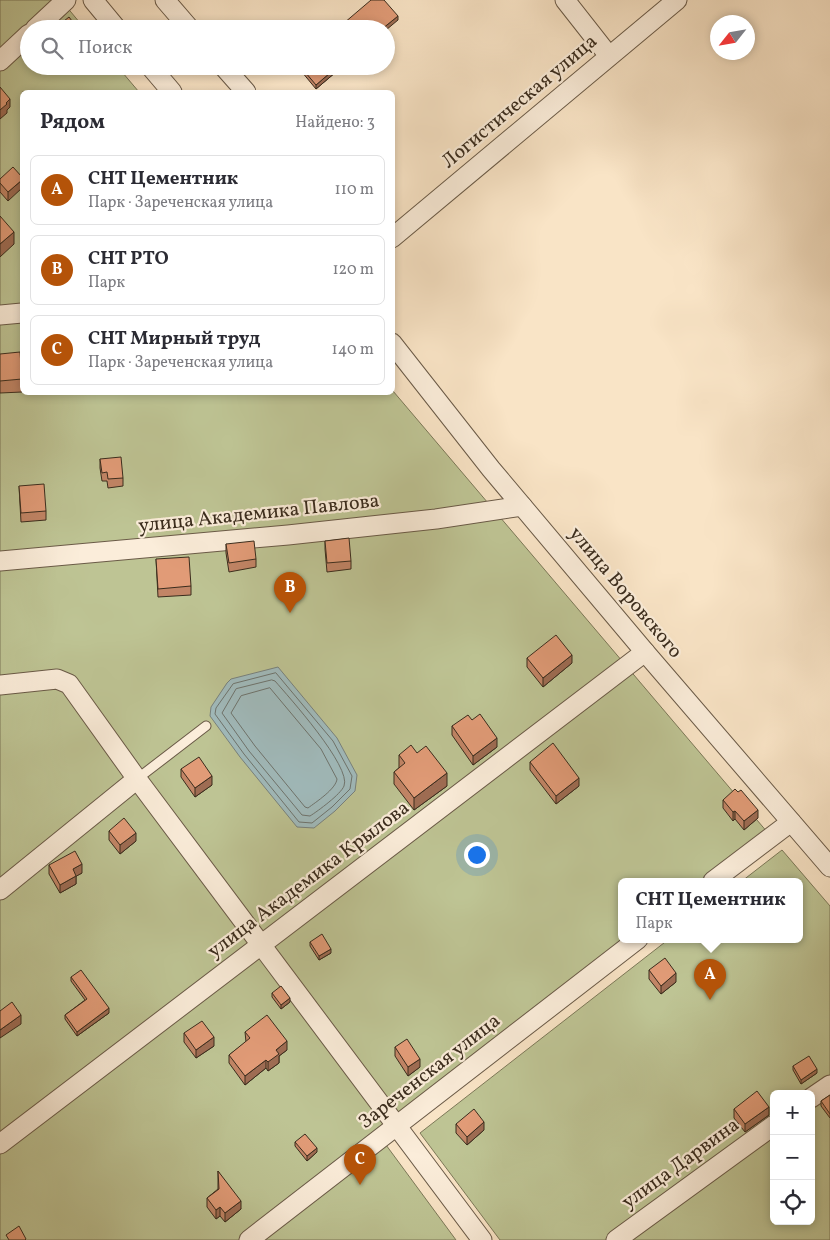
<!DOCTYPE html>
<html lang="ru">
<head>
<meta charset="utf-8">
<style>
	:root { --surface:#fff; --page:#f2f2f3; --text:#2b2b33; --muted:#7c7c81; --line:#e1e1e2; --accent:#b45309 }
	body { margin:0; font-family:Vollkorn,serif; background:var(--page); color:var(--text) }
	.controls { position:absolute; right:15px; bottom:15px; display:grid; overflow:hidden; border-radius:8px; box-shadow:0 2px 8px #0003 }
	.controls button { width:45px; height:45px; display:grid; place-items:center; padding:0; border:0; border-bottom:1px solid var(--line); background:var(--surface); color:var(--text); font:25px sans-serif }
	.compass { position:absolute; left:710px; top:15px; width:45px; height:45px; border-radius:50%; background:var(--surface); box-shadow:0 2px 8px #0003; rotate:239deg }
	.you { position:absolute; left:476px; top:854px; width:18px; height:18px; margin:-12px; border:4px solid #fff; border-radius:50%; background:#1a73e8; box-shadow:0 0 0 8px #1a73e833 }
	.badge { display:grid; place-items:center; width:32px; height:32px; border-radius:50%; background:var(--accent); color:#fff; font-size:16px; font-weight:700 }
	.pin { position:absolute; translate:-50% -41px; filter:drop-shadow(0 1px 2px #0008) }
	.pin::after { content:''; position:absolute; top:26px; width:18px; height:15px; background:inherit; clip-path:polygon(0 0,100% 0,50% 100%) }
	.popup { position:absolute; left:618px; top:878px; width:185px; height:65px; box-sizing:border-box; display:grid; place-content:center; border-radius:8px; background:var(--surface); filter:drop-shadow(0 1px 4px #0005); font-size:16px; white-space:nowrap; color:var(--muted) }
	.popup b { font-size:19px; color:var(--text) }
	.popup::after { content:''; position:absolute; left:50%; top:100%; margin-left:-10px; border:10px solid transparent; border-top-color:var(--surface) }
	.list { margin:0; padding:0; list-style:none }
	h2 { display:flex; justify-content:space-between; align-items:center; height:65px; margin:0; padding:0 20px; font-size:21px }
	h2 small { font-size:16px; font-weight:400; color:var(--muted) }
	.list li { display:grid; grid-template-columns:32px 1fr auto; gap:15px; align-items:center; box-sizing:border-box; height:70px; margin:0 10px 10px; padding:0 10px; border:1px solid var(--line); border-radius:8px }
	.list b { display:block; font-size:19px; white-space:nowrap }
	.list p { margin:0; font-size:16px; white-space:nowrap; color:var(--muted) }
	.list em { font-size:16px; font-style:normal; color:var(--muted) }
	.icon { flex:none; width:28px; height:28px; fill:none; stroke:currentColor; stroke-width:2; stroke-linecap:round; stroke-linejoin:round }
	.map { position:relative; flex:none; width:830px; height:1240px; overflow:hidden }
	.search { position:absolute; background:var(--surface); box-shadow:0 2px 8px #0003; left:20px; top:20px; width:375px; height:55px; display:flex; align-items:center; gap:12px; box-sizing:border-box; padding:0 18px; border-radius:28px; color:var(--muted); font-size:19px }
	.panel { position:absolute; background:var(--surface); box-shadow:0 2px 8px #0003; left:20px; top:90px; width:375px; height:305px; border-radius:8px }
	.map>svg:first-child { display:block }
	.green { fill:#bec494; stroke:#7c7858; fill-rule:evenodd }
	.water { fill:#a1bcbe; stroke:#78827e }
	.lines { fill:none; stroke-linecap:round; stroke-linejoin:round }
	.shore { stroke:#6e746e; stroke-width:1 }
	.service-casing { stroke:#6a5a47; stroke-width:11 }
	.minor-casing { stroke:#6a5a47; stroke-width:21 }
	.service { stroke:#fbedda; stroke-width:9 }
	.minor { stroke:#fbedda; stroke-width:19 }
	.wall { fill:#c28566; stroke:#3a2c1d }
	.shaded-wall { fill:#9e6c53; stroke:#3a2c1d }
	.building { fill:#e19b77; stroke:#3a2c1d }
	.labels { text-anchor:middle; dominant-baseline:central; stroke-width:4.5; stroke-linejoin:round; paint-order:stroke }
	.street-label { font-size:20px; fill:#3a2c1d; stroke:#fbedda }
</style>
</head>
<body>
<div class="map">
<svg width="830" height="1240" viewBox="0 0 830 1240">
	<rect width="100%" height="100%" fill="#f9e4c6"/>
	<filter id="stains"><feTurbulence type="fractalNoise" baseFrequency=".004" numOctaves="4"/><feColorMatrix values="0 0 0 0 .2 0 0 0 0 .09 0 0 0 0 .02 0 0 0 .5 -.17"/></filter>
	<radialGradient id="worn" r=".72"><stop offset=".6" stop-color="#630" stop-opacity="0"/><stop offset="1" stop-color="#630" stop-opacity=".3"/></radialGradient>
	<!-- green -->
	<g class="green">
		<path d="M0,0H61L85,29H29V66H117L139,92H22V392H392L393,391L768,833L704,881H621V939H628L375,1130L456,1240H0Z"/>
		<path d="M782,850L830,906V1240H500L420,1133L669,939H799V881H742ZM774,1094H811V1221H774Z"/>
	</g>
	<!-- water -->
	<path class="water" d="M278,667L337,738L357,775L355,791L335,811L314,828L297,827L240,757L210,716L211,707L227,683L231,679Z"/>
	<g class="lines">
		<!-- shore -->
		<g class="shore">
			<path d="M276,673L333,741L352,776L350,789L332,807L312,823L299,822L244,754L215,714L216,708L233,684Z"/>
			<path d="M272,680L275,681C288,696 352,767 344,786C341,794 318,811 310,816L302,815L249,751L222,713L236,689Z"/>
			<path d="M270,688L321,749L337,779C336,789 316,802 308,808L305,807L255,746L231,713L241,696Z"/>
		</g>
		<defs>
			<path id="service" d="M137,779L206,726"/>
			<g id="minor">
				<path d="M93,0L117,29"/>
				<path d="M165,0L190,29"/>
				<path d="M565,0L609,56"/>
				<path d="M35,29L66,0"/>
				<path d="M0,61L29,34"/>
				<path d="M150,66L172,92"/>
				<path d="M223,66L246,92"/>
				<path d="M392,238L677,0"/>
				<path d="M0,315L22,313"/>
				<path d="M392,343L491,469L645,652L830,867"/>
				<path d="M0,561L288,535L436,519L522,506"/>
				<path d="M0,685L57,679L69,684L137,779L482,1240"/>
				<path d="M713,881L791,822"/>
				<path d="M0,890L137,779"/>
				<path d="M811,1098L830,1085"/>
				<path d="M0,1144L645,652"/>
				<path d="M249,1240L638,939"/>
				<path d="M616,1240L774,1125"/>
			</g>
		</defs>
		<!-- service casing -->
		<use href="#service" class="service-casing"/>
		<!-- minor casing -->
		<use href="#minor" class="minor-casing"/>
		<!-- service -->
		<use href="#service" class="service"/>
		<!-- minor -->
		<use href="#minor" class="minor"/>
	</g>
	<!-- wall -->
	<g class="wall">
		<path d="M297,66H343L316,89Z"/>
		<path d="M22,177L8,201L0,192V179Z"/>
		<path d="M0,354L22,379V392L0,393Z"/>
		<path d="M100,459L123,478V486L108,488L107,481H102L100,468Z"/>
		<path d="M19,486L46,511V520L21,522Z"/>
		<path d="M325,541L351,561V569L327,572L325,549Z"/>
		<path d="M226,544L256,559V567L229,572L226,553Z"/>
		<path d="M156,559L191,586V595L158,597Z"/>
		<path d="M527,658L572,663L543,687L527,667Z"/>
		<path d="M472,720L497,747L473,765L452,735V726Z"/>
		<path d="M417,753L447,786L414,810L394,784V772L399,768V755Z"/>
		<path d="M530,762L579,786L556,804L530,770Z"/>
		<path d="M181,769L212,785L195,797L181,777Z"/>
		<path d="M723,800L758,818L744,830L735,819L733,821L723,808Z"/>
		<path d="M109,831L136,841L120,854L109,840Z"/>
		<path d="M49,865L82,873L76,876V884L60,893L49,874Z"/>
		<path d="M310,942L331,953L319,960L310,946Z"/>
		<path d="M649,970L676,982L661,994L649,979Z"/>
		<path d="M71,977L109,1013L77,1036L65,1019V1015L85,1000L71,981Z"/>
		<path d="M272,993L290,1002L281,1009L272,997Z"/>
		<path d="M245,1032L287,1050L279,1056V1063L268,1071L266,1068L245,1085L229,1063V1055L246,1042Z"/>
		<path d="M184,1033L214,1046L196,1058L184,1042Z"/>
		<path d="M395,1047L420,1067L408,1076L395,1056Z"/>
		<path d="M793,1066L817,1073L801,1084L793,1070Z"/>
		<path d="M830,1095V1118L821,1106V1101Z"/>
		<path d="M734,1109L769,1115L745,1132L734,1118Z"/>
		<path d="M456,1124L484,1130L467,1145L456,1133Z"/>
		<path d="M295,1142L317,1152L307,1161L295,1146Z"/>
		<path d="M218,1171L241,1209L225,1222L220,1216L216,1219L207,1207V1198L218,1189Z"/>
	</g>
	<!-- shaded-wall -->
	<g class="shaded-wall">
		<path d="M398,16V20L386,30V29H382Z"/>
		<path d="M338,66H343L316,89V85Z"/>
		<path d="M10,99V107L7,110V113L0,119V110L6,103Z"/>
		<path d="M22,180V188L8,201V192Z"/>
		<path d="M14,232V244L0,257V244Z"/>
		<path d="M572,655V663L543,687V678Z"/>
		<path d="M497,738V747L473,765V756Z"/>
		<path d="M447,773V786L414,810V798Z"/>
		<path d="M212,776V785L195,797V788Z"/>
		<path d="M579,778V786L556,804V796Z"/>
		<path d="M758,810V818L744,830V821Z"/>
		<path d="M735,811V819L733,821V812Z"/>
		<path d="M136,833V841L120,854V845Z"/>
		<path d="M82,864V873L73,878V869Z"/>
		<path d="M76,876V884L60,893V885Z"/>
		<path d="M331,949V953L319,960V956Z"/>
		<path d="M676,973V982L661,994V986Z"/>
		<path d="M290,998V1002L281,1009V1005Z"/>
		<path d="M109,1008V1013L77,1036V1032Z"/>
		<path d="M21,1015V1024L0,1038V1030Z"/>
		<path d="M214,1037V1046L196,1058V1050Z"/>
		<path d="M287,1041V1050L279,1056V1063L268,1071V1062L276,1050Z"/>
		<path d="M420,1059V1067L408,1076V1067Z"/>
		<path d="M266,1060V1068L245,1085V1076Z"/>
		<path d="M817,1069V1073L801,1084V1080Z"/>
		<path d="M769,1107V1115L745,1132V1124Z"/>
		<path d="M484,1122V1130L467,1145V1137Z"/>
		<path d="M317,1148V1152L307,1161V1156Z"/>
		<path d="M241,1201V1209L225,1222V1213Z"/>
		<path d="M220,1207V1216L216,1219V1210Z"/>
	</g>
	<!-- building -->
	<g class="building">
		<path d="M371,0H384L398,16L382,29H337Z"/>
		<path d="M69,17L78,29H54Z"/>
		<path d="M300,66H338L316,85Z"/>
		<path d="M0,87L10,99L6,103L7,104L0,110Z"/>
		<path d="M13,167L22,177V180L8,192L0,183V179Z"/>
		<path d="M0,216L14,232L0,244Z"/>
		<path d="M20,352L22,379L0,381V354Z"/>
		<path d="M121,457L123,478L108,479L107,472L102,473L100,459Z"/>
		<path d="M44,484L46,511L21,513L19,486Z"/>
		<path d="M349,538L351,561L327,563L325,541Z"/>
		<path d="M254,541L256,559L229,563L226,544Z"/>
		<path d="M189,557L191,586L158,589L156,559Z"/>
		<path d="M556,635L572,655L543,678L527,658Z"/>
		<path d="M480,714L497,738L473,756L452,726L468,715L472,720Z"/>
		<path d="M553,743L579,778L556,796L530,762Z"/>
		<path d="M411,745L417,753L426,746L447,773L414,798L394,772L405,763L399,755Z"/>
		<path d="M199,757L212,776L195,788L181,769Z"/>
		<path d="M735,789L738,792L741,790L758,810L744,821L735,811L733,812L723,800Z"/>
		<path d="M124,818L136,833L120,845L109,831Z"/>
		<path d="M75,851L82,864L73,869L76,876L60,885L49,865Z"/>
		<path d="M322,934L331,949L319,956L310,942Z"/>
		<path d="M665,958L676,973L661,986L649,970Z"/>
		<path d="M81,970L109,1008L77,1032L65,1015L87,999L71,977Z"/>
		<path d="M281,986L290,998L281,1005L272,993Z"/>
		<path d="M12,1002L21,1015L0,1030V1011Z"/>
		<path d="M267,1015L287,1041L276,1050L279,1054L268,1062L266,1060L245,1076L229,1055L250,1038L245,1032Z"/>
		<path d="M202,1021L214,1037L196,1050L184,1033Z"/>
		<path d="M407,1039L420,1059L408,1067L395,1047Z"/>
		<path d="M809,1056L817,1069L801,1080L793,1066Z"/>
		<path d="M757,1091L769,1107L745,1124L734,1109Z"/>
		<path d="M830,1095V1114L821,1101Z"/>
		<path d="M474,1109L484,1122L467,1137L456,1124Z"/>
		<path d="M305,1134L317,1148L307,1156L295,1142Z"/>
		<path d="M218,1171L241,1201L225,1213L220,1207L216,1210L207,1198L219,1189Z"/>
		<path d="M19,1226L26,1239L25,1240H9L6,1235Z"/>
	</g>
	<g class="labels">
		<!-- street labels -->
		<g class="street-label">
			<text transform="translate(520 102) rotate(-40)">Логистическая улица</text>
			<text transform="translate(259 514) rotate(-6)">улица Академика Павлова</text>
			<text transform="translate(625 593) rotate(50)">улица Воровского</text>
			<text transform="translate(309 880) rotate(-37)">улица Академика Крылова</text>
			<text transform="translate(430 1072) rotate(-38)">Зареченская улица</text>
			<text transform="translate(681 1164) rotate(-36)">улица Дарвина</text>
		</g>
	</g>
	<rect width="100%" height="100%" filter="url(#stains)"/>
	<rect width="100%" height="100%" fill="url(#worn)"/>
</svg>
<div class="controls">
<button>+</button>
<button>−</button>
<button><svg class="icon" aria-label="locate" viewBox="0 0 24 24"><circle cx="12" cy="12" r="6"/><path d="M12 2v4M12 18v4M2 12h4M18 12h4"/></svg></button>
</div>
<svg class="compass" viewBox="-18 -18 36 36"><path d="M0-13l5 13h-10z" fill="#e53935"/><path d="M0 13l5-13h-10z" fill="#7c7c81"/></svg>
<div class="you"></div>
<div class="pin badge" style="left:710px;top:1000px">A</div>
<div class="popup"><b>СНТ Цементник</b>Парк</div>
<div class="pin badge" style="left:290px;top:613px">B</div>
<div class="pin badge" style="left:360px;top:1185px">C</div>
<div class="search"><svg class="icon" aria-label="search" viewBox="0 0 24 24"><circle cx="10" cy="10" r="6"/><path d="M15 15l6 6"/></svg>Поиск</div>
<section class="panel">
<h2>Рядом<small>Найдено: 3</small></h2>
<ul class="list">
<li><span class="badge">A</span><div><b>СНТ Цементник</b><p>Парк · Зареченская улица</p></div><em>110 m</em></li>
<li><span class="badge">B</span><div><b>СНТ РТО</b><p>Парк</p></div><em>120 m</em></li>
<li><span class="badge">C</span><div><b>СНТ Мирный труд</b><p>Парк · Зареченская улица</p></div><em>140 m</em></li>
</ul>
</section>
</div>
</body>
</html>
